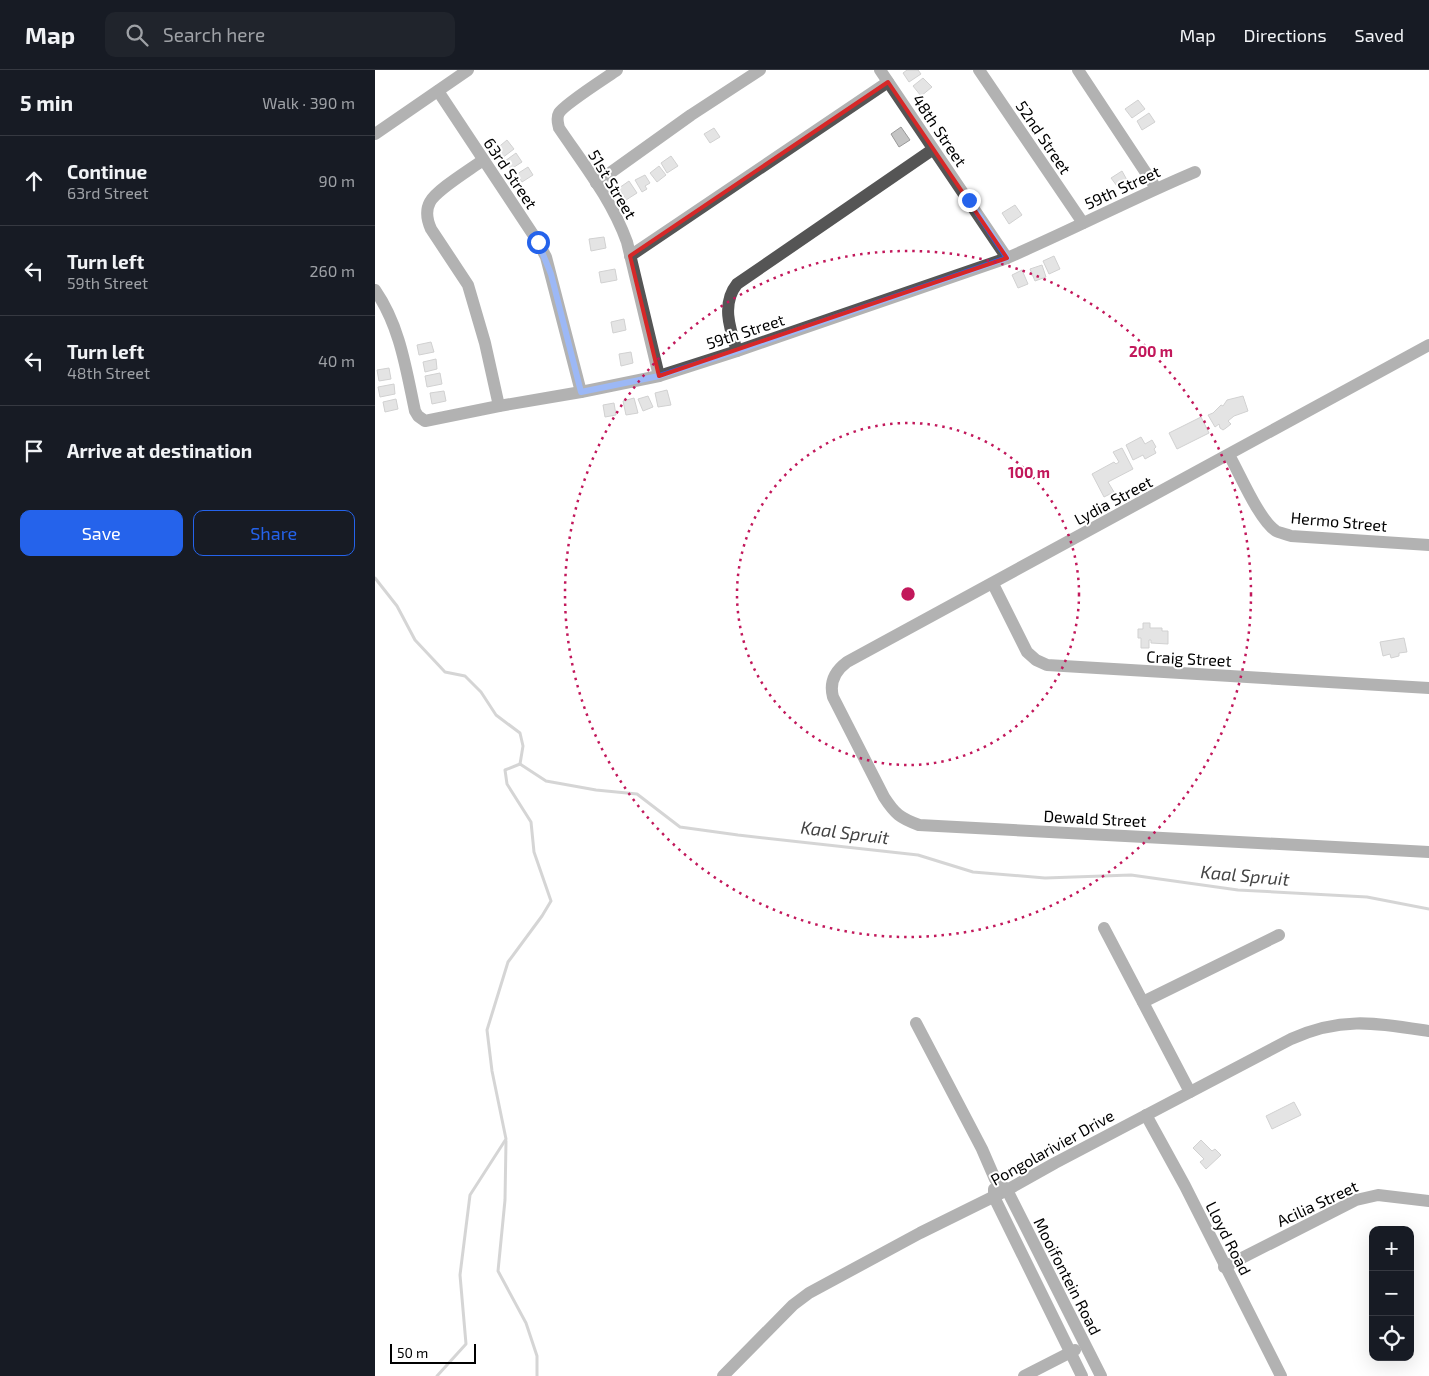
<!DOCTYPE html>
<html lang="en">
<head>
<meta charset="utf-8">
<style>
	:root { --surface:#171b24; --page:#20242c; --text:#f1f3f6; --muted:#9ea1a6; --line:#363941; --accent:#2563eb }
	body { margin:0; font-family:"Exo 2",sans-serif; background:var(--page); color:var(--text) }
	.controls { position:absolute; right:15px; bottom:15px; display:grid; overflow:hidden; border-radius:10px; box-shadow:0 5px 20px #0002 }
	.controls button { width:45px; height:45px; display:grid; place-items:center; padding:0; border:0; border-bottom:1px solid var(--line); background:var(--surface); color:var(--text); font:25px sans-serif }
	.scale { position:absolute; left:15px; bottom:12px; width:86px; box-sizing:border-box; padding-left:5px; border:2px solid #000; border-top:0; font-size:14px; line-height:18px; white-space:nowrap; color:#000; -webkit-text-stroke:4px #fff; paint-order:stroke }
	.stop { position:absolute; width:15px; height:15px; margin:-11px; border:4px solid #2563eb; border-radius:50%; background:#fff }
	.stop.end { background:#2563eb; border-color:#fff; box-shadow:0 1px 5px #0008 }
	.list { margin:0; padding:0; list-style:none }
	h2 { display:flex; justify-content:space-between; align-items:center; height:65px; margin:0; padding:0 20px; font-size:21px }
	h2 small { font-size:16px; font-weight:400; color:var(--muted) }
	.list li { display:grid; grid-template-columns:32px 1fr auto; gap:15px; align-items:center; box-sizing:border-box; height:90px; padding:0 20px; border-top:1px solid var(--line) }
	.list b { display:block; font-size:19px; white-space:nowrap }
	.list p { margin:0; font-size:16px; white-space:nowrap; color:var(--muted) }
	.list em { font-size:16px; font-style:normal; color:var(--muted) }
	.actions { display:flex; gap:10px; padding:15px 20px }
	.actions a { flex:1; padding:11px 0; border:1px solid var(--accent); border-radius:10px; text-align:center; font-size:18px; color:var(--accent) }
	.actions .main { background:var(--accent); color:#fff }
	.icon { flex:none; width:28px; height:28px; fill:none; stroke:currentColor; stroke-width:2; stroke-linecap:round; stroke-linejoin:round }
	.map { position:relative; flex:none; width:1054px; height:1306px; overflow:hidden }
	header { display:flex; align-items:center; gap:30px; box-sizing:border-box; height:70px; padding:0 25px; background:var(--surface); border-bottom:1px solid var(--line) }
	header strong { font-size:24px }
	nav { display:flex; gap:28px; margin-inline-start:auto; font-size:18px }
	.search { width:350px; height:45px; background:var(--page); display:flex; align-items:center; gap:12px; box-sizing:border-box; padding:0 18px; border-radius:10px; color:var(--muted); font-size:19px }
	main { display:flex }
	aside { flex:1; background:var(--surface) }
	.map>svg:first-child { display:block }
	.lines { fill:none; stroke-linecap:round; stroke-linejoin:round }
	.stream { stroke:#a3a3a3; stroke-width:3 }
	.building { fill:#c4c4c4; stroke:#999 }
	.minor { stroke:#555; stroke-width:12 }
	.route { stroke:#2563eb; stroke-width:6 }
	.marked { fill:none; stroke:#d62828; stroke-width:4; stroke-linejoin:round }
	.ring { fill:none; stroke:#c2185b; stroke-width:2.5; stroke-dasharray:2.5 5 }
	.labels { text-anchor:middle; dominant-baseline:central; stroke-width:4; stroke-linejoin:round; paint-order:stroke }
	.street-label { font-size:16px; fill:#000; stroke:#fff }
	.water-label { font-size:18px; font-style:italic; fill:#444; stroke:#fff }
	.centre { fill:#c2185b; stroke:#fff; stroke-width:2.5 }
	.ring-label { font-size:15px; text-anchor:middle; font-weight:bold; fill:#c2185b; stroke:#fff; stroke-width:4; stroke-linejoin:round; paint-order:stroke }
</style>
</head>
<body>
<header>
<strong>Map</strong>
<div class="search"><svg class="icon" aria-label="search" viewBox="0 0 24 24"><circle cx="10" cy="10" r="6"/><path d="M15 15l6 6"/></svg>Search here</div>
<nav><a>Map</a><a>Directions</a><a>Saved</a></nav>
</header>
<main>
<aside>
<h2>5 min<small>Walk · 390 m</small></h2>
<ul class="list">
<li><svg class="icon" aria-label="ahead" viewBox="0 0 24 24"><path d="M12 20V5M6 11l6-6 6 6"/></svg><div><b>Continue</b><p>63rd Street</p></div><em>90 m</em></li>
<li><svg class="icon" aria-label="left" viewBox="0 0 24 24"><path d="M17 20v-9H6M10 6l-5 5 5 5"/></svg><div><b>Turn left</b><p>59th Street</p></div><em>260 m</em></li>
<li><svg class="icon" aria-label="left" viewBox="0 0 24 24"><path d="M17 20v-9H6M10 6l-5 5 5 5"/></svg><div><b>Turn left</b><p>48th Street</p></div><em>40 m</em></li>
<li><svg class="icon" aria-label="arrive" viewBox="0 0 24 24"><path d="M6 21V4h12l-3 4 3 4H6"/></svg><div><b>Arrive at destination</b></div></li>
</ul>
<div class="actions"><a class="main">Save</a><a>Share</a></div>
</aside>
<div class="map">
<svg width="1054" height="1306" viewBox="0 0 1054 1306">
	<rect width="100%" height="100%" fill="#fff"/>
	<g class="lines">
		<!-- stream -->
		<g class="stream">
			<path d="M0,508L22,536L40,570L70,602L90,606L106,622L121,645L145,663L148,676L145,694"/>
			<path d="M145,694L171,711L221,720L262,724L305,757L363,765L543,785L598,802L670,808L756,805L863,820L992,827L1054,839"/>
			<path d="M131,1071L130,1130L123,1201L151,1253L162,1286V1306"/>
			<path d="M62,1306L91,1274L85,1205L95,1125L131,1069L117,1001L112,960L133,892L167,846L176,831L159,782L156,752L132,714L130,700L145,694"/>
		</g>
	</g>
	<!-- building -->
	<g class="building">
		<path d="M532,0H543L546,4L534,12L528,3Z"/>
		<path d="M548,8L557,17L546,26L538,16Z"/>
		<path d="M763,30L770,39L757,48L750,39Z"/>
		<path d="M774,43L780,52L767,60L762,51Z"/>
		<path d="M526,57L535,70L524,77L516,64Z"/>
		<path d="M339,58L345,67L335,73L329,64Z"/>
		<path d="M132,70L139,79L127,88L120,80Z"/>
		<path d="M141,83L147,92L136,99L130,91Z"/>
		<path d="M296,86L303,96L292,103L286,93Z"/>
		<path d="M284,96L291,105L282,112L275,103Z"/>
		<path d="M153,97L158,105L147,112L142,104Z"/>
		<path d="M747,101L752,110L742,116L736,108Z"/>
		<path d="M270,105L275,113L270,116L272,119L267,122L260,110Z"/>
		<path d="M254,111L262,123L251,130L244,118Z"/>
		<path d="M640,135L647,145L634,154L627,143Z"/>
		<path d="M229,167L231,178L216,181L214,169Z"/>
		<path d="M679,186L685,199L674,204L668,191Z"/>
		<path d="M667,195L671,207L660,211L655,199Z"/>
		<path d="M240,199L242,210L226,213L224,202Z"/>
		<path d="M647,200L653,214L643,218L637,205Z"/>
		<path d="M249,249L251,260L238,263L236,252Z"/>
		<path d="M56,272L59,282L44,285L42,275Z"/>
		<path d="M256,282L258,293L246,296L244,284Z"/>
		<path d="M61,289L62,299L50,302L48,292Z"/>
		<path d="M14,298L16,309L4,311L2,300Z"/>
		<path d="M65,303L67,314L52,317L50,306Z"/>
		<path d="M19,314L20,324L5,327L3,317Z"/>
		<path d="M292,320L296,335L283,337L280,323Z"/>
		<path d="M69,321L71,331L57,334L55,323Z"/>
		<path d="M273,326L278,337L268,341L263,329Z"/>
		<path d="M868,326L873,341L859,346L853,351L856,354L851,358L848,360L845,358L844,354L840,357L833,345L838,343L846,335L848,336L852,330Z"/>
		<path d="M259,328L263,343L251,345L248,331Z"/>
		<path d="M21,329L23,339L10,342L8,332Z"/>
		<path d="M239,333L241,345L230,347L228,335Z"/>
		<path d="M826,347L834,363L802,379L794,363Z"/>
		<path d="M766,367L770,374L777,370L781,377L779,379L781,383L770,389L768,385L758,390L751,375Z"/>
		<path d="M747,378L758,399L733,412L739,422L729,427L717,404L739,392L741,394L744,392L738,382Z"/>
		<path d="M768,553H775V558H787V561H793V574L776,573V570H774V578H766V568H763V559H768Z"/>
		<path d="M1029,568L1032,582L1024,583V586L1016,588L1015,584L1008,586L1005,572Z"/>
		<path d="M919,1032L926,1045L897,1059L891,1046Z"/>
		<path d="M826,1070L837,1081L840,1079L846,1085L831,1099L825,1092L829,1089L818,1078Z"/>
	</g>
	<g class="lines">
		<!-- minor -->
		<g class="minor">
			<path d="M242,0C232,7 188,35 184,43C181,48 183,53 184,58C209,95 237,130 252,172L284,306"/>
			<path d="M505,0L632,188"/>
			<path d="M604,0L708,153"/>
			<path d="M703,0L781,118"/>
			<path d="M63,21L163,172L171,187L206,322"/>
			<path d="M0,64L93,0"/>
			<path d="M108,90C96,99 61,120 55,132C50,141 52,150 56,159L93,215L110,273L124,336"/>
			<path d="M221,113L316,45L385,0"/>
			<path d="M255,186L513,12"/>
			<path d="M0,220C25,256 31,299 40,341L43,346L50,351L124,336L206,322L284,306L362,281L632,188C695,161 756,129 820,102"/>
			<path d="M1054,275L472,592C460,601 454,612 458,627L509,727C520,744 525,748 544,755L1054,782"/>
			<path d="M362,281C355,259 346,234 362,214L557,80"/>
			<path d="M854,385C865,404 884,450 901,461C905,463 911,464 916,466L1054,475"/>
			<path d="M618,514L652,582L661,590L672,595L1054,618"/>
			<path d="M729,858L815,1022"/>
			<path d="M768,932L904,865"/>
			<path d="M541,953L607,1079L620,1109L632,1120L726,1306"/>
			<path d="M771,1045L810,1116L906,1306"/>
			<path d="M619,1119V1127L707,1306"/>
			<path d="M849,1197L981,1130L1003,1125L1054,1131"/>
			<path d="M348,1306L418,1235L434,1223L545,1163L632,1120L680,1093L916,969C966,946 1002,953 1054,961"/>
			<path d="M649,1306L700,1280"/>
		</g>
	</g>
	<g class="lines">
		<!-- route -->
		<path class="route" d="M163,172L176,204L206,322L284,306L362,281L632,188L594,130"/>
	</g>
	<!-- marked area -->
	<path d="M0 0H1054V1306H0ZM513,12L632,188L284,306L255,186Z" fill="#fff" fill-opacity=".55" fill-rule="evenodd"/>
	<path class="marked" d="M513,12L632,188L284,306L255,186Z"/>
	<!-- distance rings -->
	<g class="ring">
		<circle cx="533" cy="524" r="171"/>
		<circle cx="533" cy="524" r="343"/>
	</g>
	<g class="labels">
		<!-- street labels -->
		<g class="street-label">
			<text transform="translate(565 60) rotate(56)">48th Street</text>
			<text transform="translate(669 67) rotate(56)">52nd Street</text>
			<text transform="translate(136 103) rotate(56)">63rd Street</text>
			<text transform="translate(238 114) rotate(59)">51st Street</text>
			<text transform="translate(747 117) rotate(-25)">59th Street</text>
			<text transform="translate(370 261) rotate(-18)">59th Street</text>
			<text transform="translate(738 430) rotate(-28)">Lydia Street</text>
			<text transform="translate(964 451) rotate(5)">Hermo Street</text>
			<text transform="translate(814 588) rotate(3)">Craig Street</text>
			<text transform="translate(720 748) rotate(3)">Dewald Street</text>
			<text transform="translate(677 1077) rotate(-29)">Pongolarivier Drive</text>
			<text transform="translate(942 1133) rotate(-25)">Acilia Street</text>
			<text transform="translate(854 1168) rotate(63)">Lloyd Road</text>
			<text transform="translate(693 1206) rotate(63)">Mooifontein Road</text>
		</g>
		<!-- water labels -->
		<g class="water-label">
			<text transform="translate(470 762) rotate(7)">Kaal Spruit</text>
			<text transform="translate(870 805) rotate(5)">Kaal Spruit</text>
		</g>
	</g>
	<circle cx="533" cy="524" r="8" class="centre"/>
	<g class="ring-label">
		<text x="776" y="287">200 m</text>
		<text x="654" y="408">100 m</text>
	</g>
</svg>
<div class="controls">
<button>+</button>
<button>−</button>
<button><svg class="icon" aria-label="locate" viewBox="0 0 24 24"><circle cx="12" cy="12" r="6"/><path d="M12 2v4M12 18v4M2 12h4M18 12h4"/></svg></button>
</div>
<div class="scale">50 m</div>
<div class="stop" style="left:163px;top:172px"></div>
<div class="stop end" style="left:594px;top:130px"></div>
</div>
</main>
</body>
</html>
